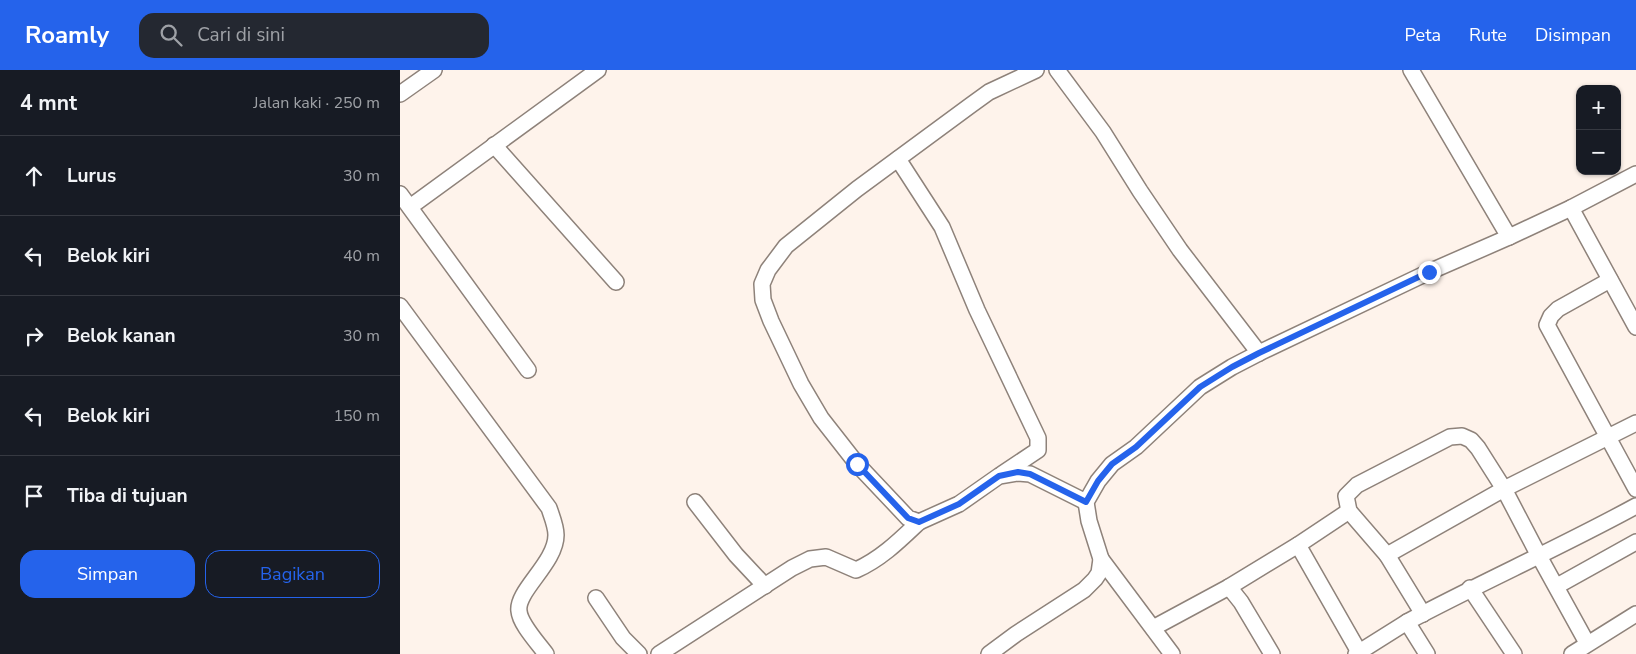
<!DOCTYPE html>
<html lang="id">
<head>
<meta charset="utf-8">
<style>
	:root { --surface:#171b24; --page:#242831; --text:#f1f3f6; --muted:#9ea1a6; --line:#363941; --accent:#2563eb }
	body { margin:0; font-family:"Nunito Sans",sans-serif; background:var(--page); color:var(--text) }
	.controls { position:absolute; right:15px; top:15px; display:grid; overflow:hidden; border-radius:10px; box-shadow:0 1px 4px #0004 }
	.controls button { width:45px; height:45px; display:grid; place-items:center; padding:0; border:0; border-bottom:1px solid var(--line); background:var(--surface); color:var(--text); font:25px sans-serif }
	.stop { position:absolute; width:15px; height:15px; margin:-11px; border:4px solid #2563eb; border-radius:50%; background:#fff }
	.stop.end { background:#2563eb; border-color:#fff; box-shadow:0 1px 5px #0008 }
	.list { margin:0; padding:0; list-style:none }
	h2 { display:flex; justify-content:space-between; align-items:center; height:65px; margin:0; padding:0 20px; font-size:21px }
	h2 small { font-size:16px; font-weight:400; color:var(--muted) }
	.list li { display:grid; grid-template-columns:32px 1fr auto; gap:15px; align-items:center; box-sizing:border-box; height:80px; padding:0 20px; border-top:1px solid var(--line) }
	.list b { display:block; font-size:19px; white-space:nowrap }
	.list em { font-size:16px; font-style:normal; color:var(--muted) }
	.actions { display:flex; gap:10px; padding:15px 20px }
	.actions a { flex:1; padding:11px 0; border:1px solid var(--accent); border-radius:15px; text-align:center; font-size:18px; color:var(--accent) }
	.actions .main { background:var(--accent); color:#fff }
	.icon { flex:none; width:28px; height:28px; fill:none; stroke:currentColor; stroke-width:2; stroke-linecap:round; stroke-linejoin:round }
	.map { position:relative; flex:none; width:1236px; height:584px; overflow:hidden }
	header { display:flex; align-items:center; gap:30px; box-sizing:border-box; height:70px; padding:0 25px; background:var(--accent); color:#fff }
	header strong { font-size:24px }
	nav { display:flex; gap:28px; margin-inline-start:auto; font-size:18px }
	.search { width:350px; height:45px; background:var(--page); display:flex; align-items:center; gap:12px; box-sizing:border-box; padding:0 18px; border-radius:15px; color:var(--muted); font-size:19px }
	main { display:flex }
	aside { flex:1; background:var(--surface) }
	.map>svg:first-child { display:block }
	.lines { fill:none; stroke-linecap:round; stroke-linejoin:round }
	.minor-casing { stroke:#8e827a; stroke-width:18 }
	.minor { stroke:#fff; stroke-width:15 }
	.route { stroke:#2563eb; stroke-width:6 }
</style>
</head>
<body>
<header>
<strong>Roamly</strong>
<div class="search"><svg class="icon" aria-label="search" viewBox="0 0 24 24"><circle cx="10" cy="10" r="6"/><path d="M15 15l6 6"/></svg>Cari di sini</div>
<nav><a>Peta</a><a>Rute</a><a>Disimpan</a></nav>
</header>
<main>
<aside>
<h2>4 mnt<small>Jalan kaki · 250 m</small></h2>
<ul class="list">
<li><svg class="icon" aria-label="ahead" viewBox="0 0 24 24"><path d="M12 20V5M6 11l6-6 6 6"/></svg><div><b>Lurus</b></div><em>30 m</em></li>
<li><svg class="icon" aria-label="left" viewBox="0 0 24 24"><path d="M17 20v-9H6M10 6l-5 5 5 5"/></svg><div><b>Belok kiri</b></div><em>40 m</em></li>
<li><svg class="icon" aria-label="right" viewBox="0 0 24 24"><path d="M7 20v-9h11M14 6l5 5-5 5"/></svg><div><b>Belok kanan</b></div><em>30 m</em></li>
<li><svg class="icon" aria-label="left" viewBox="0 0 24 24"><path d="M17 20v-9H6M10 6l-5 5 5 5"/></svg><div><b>Belok kiri</b></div><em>150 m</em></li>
<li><svg class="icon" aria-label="arrive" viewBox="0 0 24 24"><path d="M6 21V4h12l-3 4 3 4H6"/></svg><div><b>Tiba di tujuan</b></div></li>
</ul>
<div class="actions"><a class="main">Simpan</a><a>Bagikan</a></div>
</aside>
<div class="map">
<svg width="1236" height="584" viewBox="0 0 1236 584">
	<rect width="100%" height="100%" fill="#fef3eb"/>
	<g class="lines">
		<defs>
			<g id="minor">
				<path d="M636,0L589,22L571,35L457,119L386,176L368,200L362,214L363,230L371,251L401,314L421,348L457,394L508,448L519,452L559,434L599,406L618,403L630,404L686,432"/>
				<path d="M657,0L703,62L740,121L780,180L859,283"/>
				<path d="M1011,0L1109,167"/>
				<path d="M0,24L34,0"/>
				<path d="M94,75L216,212"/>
				<path d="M498,89L542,157L577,240L638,368V380L602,404"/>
				<path d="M0,124L128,300"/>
				<path d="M10,137L198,0"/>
				<path d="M1171,138L1236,257"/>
				<path d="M1210,210L1158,239L1151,246L1147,255L1236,419"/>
				<path d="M0,236L149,438C152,447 156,456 156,465C156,493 116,521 119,541C120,554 138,573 146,584"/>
				<path d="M295,432L336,485L365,516"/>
				<path d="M898,475L959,582"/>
				<path d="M987,485L1023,544"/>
				<path d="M701,489L772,584"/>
				<path d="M1157,516L1236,472"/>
				<path d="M1070,518L1114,584"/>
				<path d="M196,528L223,568L239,584"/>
				<path d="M753,558L829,517"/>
				<path d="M1187,573L1139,486L1104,419L1078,378L1071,370L1062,366L1050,367L957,415L946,426L949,441L987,485L1104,419L1236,353"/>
				<path d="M259,584L392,498L410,489L426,487L456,500C481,489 500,470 519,452"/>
				<path d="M589,584L616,564L684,520L695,509L699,503L701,489L689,451L686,432L698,411L712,394L736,377L800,317L832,297L859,283L1029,202L1109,167L1171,138L1236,104"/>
				<path d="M872,584L841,532L829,517L898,475L949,441"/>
				<path d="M956,584L1007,552"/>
				<path d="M1027,584L1007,552C1082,512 1161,477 1236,436"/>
				<path d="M1172,584L1236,544"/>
			</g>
		</defs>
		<!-- minor casing -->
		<use href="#minor" class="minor-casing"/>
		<!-- minor -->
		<use href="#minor" class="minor"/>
	</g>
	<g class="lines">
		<!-- route -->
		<path class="route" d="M457,394L508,448L519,452L559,434L599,406L618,402L630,404L686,432L698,411L712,394L736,377L800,317L832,297L859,283L1029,202"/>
	</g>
</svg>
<div class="controls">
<button>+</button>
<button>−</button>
</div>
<div class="stop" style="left:457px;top:394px"></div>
<div class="stop end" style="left:1029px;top:202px"></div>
</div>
</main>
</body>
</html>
